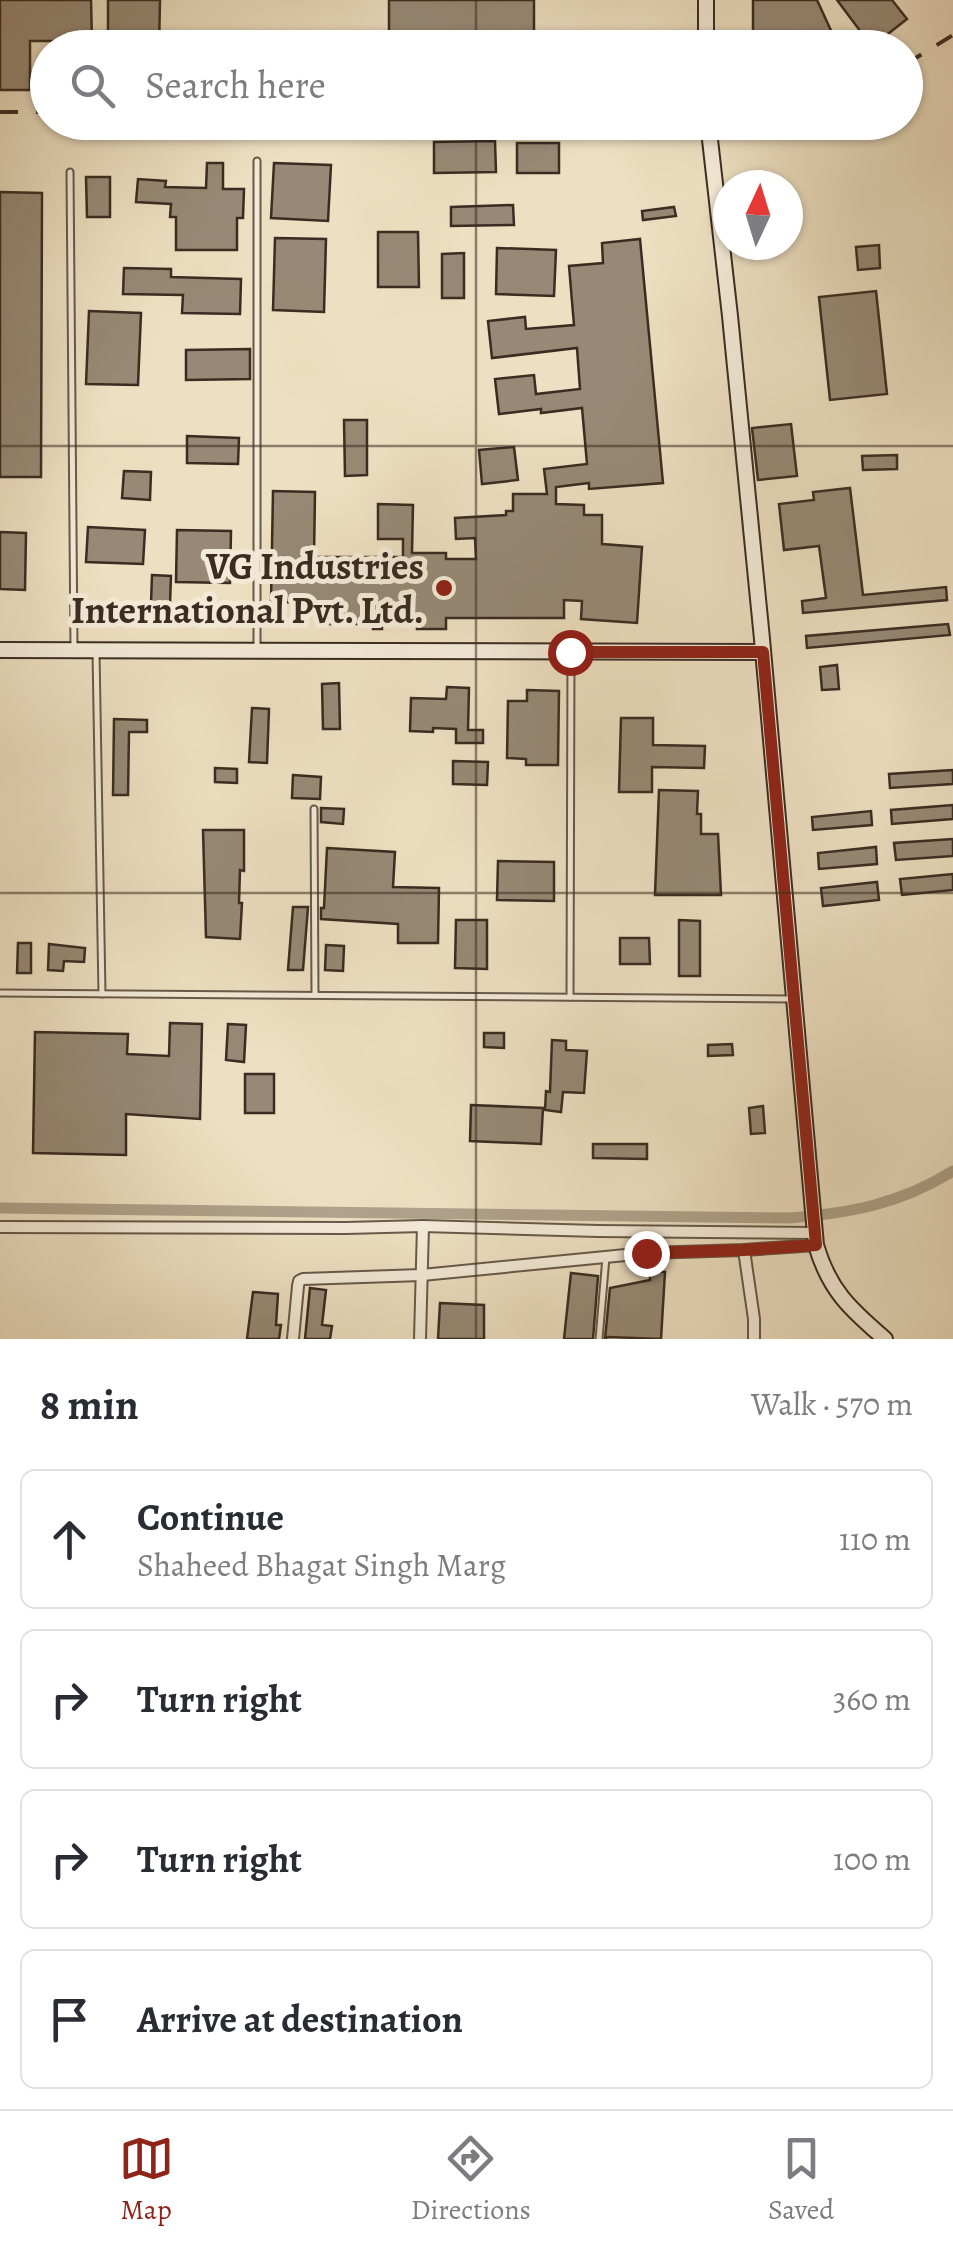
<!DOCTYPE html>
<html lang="en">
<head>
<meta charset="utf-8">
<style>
	:root { --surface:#fff; --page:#f7f7f7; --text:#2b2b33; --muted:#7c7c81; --line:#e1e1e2; --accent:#8f2418 }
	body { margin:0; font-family:Alegreya,serif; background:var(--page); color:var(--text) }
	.compass { position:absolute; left:713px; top:170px; width:90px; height:90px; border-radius:50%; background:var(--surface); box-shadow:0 2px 8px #0004; rotate:4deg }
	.stop { position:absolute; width:30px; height:30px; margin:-22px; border:8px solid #8f2418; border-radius:50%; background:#fff }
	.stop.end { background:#8f2418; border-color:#fff; box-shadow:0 2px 10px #0008 }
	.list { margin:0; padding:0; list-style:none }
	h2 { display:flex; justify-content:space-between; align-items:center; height:130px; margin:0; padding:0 40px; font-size:42px }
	h2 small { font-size:32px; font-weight:400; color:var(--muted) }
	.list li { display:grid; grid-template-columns:65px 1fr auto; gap:30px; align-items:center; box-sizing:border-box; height:140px; margin:0 20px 20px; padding:0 20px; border:2px solid var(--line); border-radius:15px }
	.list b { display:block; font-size:38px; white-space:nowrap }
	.list p { margin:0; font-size:32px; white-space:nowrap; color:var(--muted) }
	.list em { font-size:32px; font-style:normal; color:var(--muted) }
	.icon { flex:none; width:55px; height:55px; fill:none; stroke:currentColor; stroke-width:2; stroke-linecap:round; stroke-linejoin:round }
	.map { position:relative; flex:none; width:953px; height:1339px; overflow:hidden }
	.search { position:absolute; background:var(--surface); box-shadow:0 2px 8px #0004; left:30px; right:30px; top:30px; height:110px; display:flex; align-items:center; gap:25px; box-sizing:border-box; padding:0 35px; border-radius:55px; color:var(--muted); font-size:38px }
	.sheet { height:770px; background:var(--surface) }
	nav { display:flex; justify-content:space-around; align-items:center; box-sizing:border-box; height:140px; border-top:2px solid var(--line); background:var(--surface); font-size:28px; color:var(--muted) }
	nav a { display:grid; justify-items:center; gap:5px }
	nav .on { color:var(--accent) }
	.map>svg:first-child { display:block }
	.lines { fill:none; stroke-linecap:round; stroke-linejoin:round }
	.canal { stroke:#b0a28b; stroke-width:11 }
	.building { fill:#978975; stroke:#3a2c22; stroke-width:2.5 }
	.lane-casing { stroke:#67594a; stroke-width:9 }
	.street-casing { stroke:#67594a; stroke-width:14 }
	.secondary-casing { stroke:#3a2c22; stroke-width:18 }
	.lane { stroke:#f3ead7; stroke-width:5 }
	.street { stroke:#f3ead7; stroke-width:10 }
	.secondary { stroke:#f3ead7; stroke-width:14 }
	.rail { stroke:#3a2c22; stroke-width:4; stroke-dasharray:18 18; stroke-linecap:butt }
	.route { stroke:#8f2418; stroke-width:12 }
	.grid { fill:none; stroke:#3a2c22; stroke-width:2.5; stroke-opacity:0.55 }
	.poi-dot { fill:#8f2418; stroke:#f3ead7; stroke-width:4 }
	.labels { text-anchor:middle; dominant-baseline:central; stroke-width:10; stroke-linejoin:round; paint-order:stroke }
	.poi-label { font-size:38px; font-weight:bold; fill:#3a2c22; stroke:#f3ead7; text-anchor:end }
</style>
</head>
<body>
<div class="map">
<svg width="953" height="1339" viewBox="0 0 953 1339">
	<rect width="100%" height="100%" fill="#eddfc1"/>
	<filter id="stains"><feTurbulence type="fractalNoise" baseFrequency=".002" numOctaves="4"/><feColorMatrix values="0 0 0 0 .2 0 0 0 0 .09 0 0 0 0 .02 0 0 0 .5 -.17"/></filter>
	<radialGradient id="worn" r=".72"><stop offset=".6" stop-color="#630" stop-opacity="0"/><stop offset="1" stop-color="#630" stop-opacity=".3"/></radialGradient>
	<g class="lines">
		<!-- canal -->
		<path class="canal" d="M0,1208L790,1218C851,1213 900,1204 953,1171"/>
	</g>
	<!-- building -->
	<g class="building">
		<path d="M0,0H91L92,41H30V90H0Z"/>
		<path d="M108,0H160L159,48H108Z"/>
		<path d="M389,0H534V38H439V48H401V38L389,37Z"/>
		<path d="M753,0H817L839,48H753Z"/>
		<path d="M837,0H892L907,19L870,48H863L857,40L864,36Z"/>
		<path d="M495,141L496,172L434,173V142Z"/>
		<rect x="517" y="143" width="42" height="30"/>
		<path d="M207,163H223V189H244L243,218H237V250H176V217H170L171,204L136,202L138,179L166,181L165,187L206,188Z"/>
		<path d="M274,163L331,165L328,221L271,218Z"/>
		<path d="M86,177H110V217H87Z"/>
		<path d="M0,192L42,193L41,477H0Z"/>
		<path d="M513,205L514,225L451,226V207Z"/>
		<path d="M674,207L676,216L643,220L642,211Z"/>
		<path d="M378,232H418L419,287H378Z"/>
		<path d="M275,238L326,239L324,312L273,310Z"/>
		<path d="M640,239L663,483L589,489V483L556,487V504L584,505V515H602V544L642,547L637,623L581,619L582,601L564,600V618H446V629H417V617H382V629H373V624H324V603L271,602L273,491L315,492L314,557H403V539H378V504L413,505L412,553H446V559H476L475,538L456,539L455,518L506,515V511H513V494H547L544,469L587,464L582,408L541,413V409L499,414L495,379L534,375L536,394L580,389L577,348L492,358L488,321L525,317L526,329L574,325L569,266L603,263L602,243Z"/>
		<path d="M879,245L880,268L858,270L856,247Z"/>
		<path d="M497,248L556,250L554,296L496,294Z"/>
		<path d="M464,253V298H442V254Z"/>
		<path d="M124,268L171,269V277L241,279L240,314L182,313L183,295L123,294Z"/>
		<path d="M876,291L887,394L830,400L819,297Z"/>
		<path d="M89,311L141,313L138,385L86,384Z"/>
		<path d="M250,349V379L186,380V350Z"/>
		<path d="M344,420H367V475L345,476Z"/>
		<path d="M791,424L797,476L758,480L752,428Z"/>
		<path d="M187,436L239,438L238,464L187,463Z"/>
		<path d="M514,447L518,480L482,484L479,450Z"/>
		<path d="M897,455V469L863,470L862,456Z"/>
		<path d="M124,471L151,472L150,500L122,498Z"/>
		<path d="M850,488L863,595L946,587L947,600L803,613L802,601L826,598L819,546L784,550L779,504L814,500L813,492Z"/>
		<path d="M88,527L145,530L143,564L86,562Z"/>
		<path d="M177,530L231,531L230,583L176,582Z"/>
		<path d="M0,532L26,533L25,590L0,589Z"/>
		<path d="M152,575L171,576L170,604L151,603Z"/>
		<path d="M948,624L950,635L807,648L806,636Z"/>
		<path d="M837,665L839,689L822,690L820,667Z"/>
		<path d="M339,683L340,729H323L322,684Z"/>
		<path d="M447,687L469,688L468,730H483V743H456V729L433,728V732L410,731L411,698L446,699Z"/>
		<path d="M527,690L559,691L558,765H526V759L507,758L508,701H527Z"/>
		<path d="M252,708L269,709L267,763L249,762Z"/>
		<path d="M621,718H653V745L705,746L704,768L652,767V792H619Z"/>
		<path d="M114,719L147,720V732H129L128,795H113Z"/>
		<path d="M453,761L488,762L487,785L453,784Z"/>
		<path d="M215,768L237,769V783L215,782Z"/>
		<path d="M953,770V784L890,788L889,774Z"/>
		<path d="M293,775L321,777L320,799L292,798Z"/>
		<path d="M659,790L698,791L697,814H701V834H718L721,895H655Z"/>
		<path d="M953,805V819L892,824L891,810Z"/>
		<path d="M321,808L344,809L343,824L321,822Z"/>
		<path d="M871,811L872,825L813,830L812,817Z"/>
		<path d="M203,830H244V871L240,870L239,903H242L240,939L206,937Z"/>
		<path d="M953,839V856L896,860L894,843Z"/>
		<path d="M876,847L877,864L819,869L818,853Z"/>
		<path d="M327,848L395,852L393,887L439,888L438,943H398V924L321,919V908H324Z"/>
		<path d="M498,861L554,862V901L497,900Z"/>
		<path d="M953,874V890L902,895L900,879Z"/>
		<path d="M877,882L879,900L823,906L821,888Z"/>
		<path d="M293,907H308L303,970H288Z"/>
		<path d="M456,920H487V969L455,968Z"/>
		<path d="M679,920L700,921V976H679Z"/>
		<path d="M620,938H649L650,964H620Z"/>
		<path d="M18,943H31V973H17Z"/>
		<path d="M49,944L85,948L84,962L64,961L63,971L48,970Z"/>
		<path d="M326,945L344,946L343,971L325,970Z"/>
		<path d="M170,1023L202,1024L200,1119L126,1114V1155L33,1153L35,1032L128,1034L127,1054L169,1056Z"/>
		<path d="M228,1024L246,1025L244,1062L226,1060Z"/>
		<path d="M484,1033H504V1048L484,1047Z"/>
		<path d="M552,1040L566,1041V1050L587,1051L584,1093L563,1092L561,1112L545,1110L546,1091L550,1092Z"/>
		<path d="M732,1044L733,1055L708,1056V1045Z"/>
		<rect x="245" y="1074" width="29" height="39"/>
		<path d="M471,1105L543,1108L541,1144L470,1141Z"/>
		<path d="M763,1106L765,1133L751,1134L749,1108Z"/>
		<path d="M593,1144H647V1159L593,1158Z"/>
		<path d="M650,1271L665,1272L661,1339L608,1337L605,1339L610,1288L650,1280Z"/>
		<path d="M571,1273L598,1276L593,1339H564Z"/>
		<path d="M310,1288L326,1290L322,1325L332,1326L330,1339H305Z"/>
		<path d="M253,1292L278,1294L276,1325H281L279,1339H247Z"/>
		<path d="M440,1303L484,1305V1339H438Z"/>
	</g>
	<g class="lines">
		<defs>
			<g id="lane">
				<path d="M257,161V648"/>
				<path d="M70,172L74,648"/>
				<path d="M96,652L102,994"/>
				<path d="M314,809L315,995"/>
				<path d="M0,993L792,999"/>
				<path d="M570,997L571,655"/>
				<path d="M599,1339L606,1257"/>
			</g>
			<g id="street">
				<path d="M0,1227L346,1228L423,1226L598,1231L815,1233"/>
				<path d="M744,1250L754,1319V1339"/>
				<path d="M293,1339L298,1286L299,1281L303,1279L422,1275L646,1253L744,1250L816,1245"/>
				<path d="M420,1339L423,1226"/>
			</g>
			<g id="secondary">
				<path d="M706,0V48"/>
				<path d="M708,122L730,316L762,639L816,1245C829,1290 850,1309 885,1339"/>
				<path d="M0,650L763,652"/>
			</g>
		</defs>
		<!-- lane casing -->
		<use href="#lane" class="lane-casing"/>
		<!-- street casing -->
		<use href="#street" class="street-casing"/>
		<!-- secondary casing -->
		<use href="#secondary" class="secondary-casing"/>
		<!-- lane -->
		<use href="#lane" class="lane"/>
		<!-- street -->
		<use href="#street" class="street"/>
		<!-- secondary -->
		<use href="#secondary" class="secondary"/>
		<!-- rail -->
		<g class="rail">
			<path d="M906,64L953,35"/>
			<path d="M0,112H48"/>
		</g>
	</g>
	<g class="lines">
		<!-- route -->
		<path class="route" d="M570,652H763L816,1245L744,1250L646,1253"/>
	</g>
	<!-- grid -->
	<path class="grid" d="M476,0V48M476,122V1339M0,446H953M0,893H953"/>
	<!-- markers -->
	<circle class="poi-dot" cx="444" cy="588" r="10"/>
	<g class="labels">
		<!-- poi labels -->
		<g class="poi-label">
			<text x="424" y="566">VG Industries<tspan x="424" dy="44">International Pvt. Ltd.</tspan></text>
		</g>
	</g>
	<rect width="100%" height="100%" filter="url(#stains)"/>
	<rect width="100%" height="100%" fill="url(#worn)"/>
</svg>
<svg class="compass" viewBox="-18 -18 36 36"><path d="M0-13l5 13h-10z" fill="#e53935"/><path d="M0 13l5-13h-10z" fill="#7c7c81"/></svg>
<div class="stop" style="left:570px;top:652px"></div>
<div class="stop end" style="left:646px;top:1253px"></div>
<div class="search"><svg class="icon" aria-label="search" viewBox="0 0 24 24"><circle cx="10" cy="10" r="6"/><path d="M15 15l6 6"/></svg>Search here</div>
</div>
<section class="sheet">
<h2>8 min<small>Walk · 570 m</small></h2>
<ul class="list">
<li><svg class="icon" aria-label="ahead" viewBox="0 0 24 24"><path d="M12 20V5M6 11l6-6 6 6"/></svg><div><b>Continue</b><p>Shaheed Bhagat Singh Marg</p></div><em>110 m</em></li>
<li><svg class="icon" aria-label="right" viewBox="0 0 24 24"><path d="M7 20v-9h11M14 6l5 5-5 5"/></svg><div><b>Turn right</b></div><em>360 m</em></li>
<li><svg class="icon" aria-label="right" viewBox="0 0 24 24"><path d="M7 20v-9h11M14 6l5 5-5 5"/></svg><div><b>Turn right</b></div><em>100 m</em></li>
<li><svg class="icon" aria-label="arrive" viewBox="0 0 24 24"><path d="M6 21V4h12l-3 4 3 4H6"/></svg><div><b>Arrive at destination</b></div></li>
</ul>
</section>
<nav>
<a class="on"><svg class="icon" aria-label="map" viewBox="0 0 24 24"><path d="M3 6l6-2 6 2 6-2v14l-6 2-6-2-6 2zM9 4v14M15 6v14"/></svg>Map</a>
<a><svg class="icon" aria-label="directions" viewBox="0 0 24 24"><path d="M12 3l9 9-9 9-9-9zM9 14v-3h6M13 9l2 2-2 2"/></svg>Directions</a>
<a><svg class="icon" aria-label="saved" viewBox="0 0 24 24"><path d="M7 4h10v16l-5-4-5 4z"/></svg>Saved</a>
</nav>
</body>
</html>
